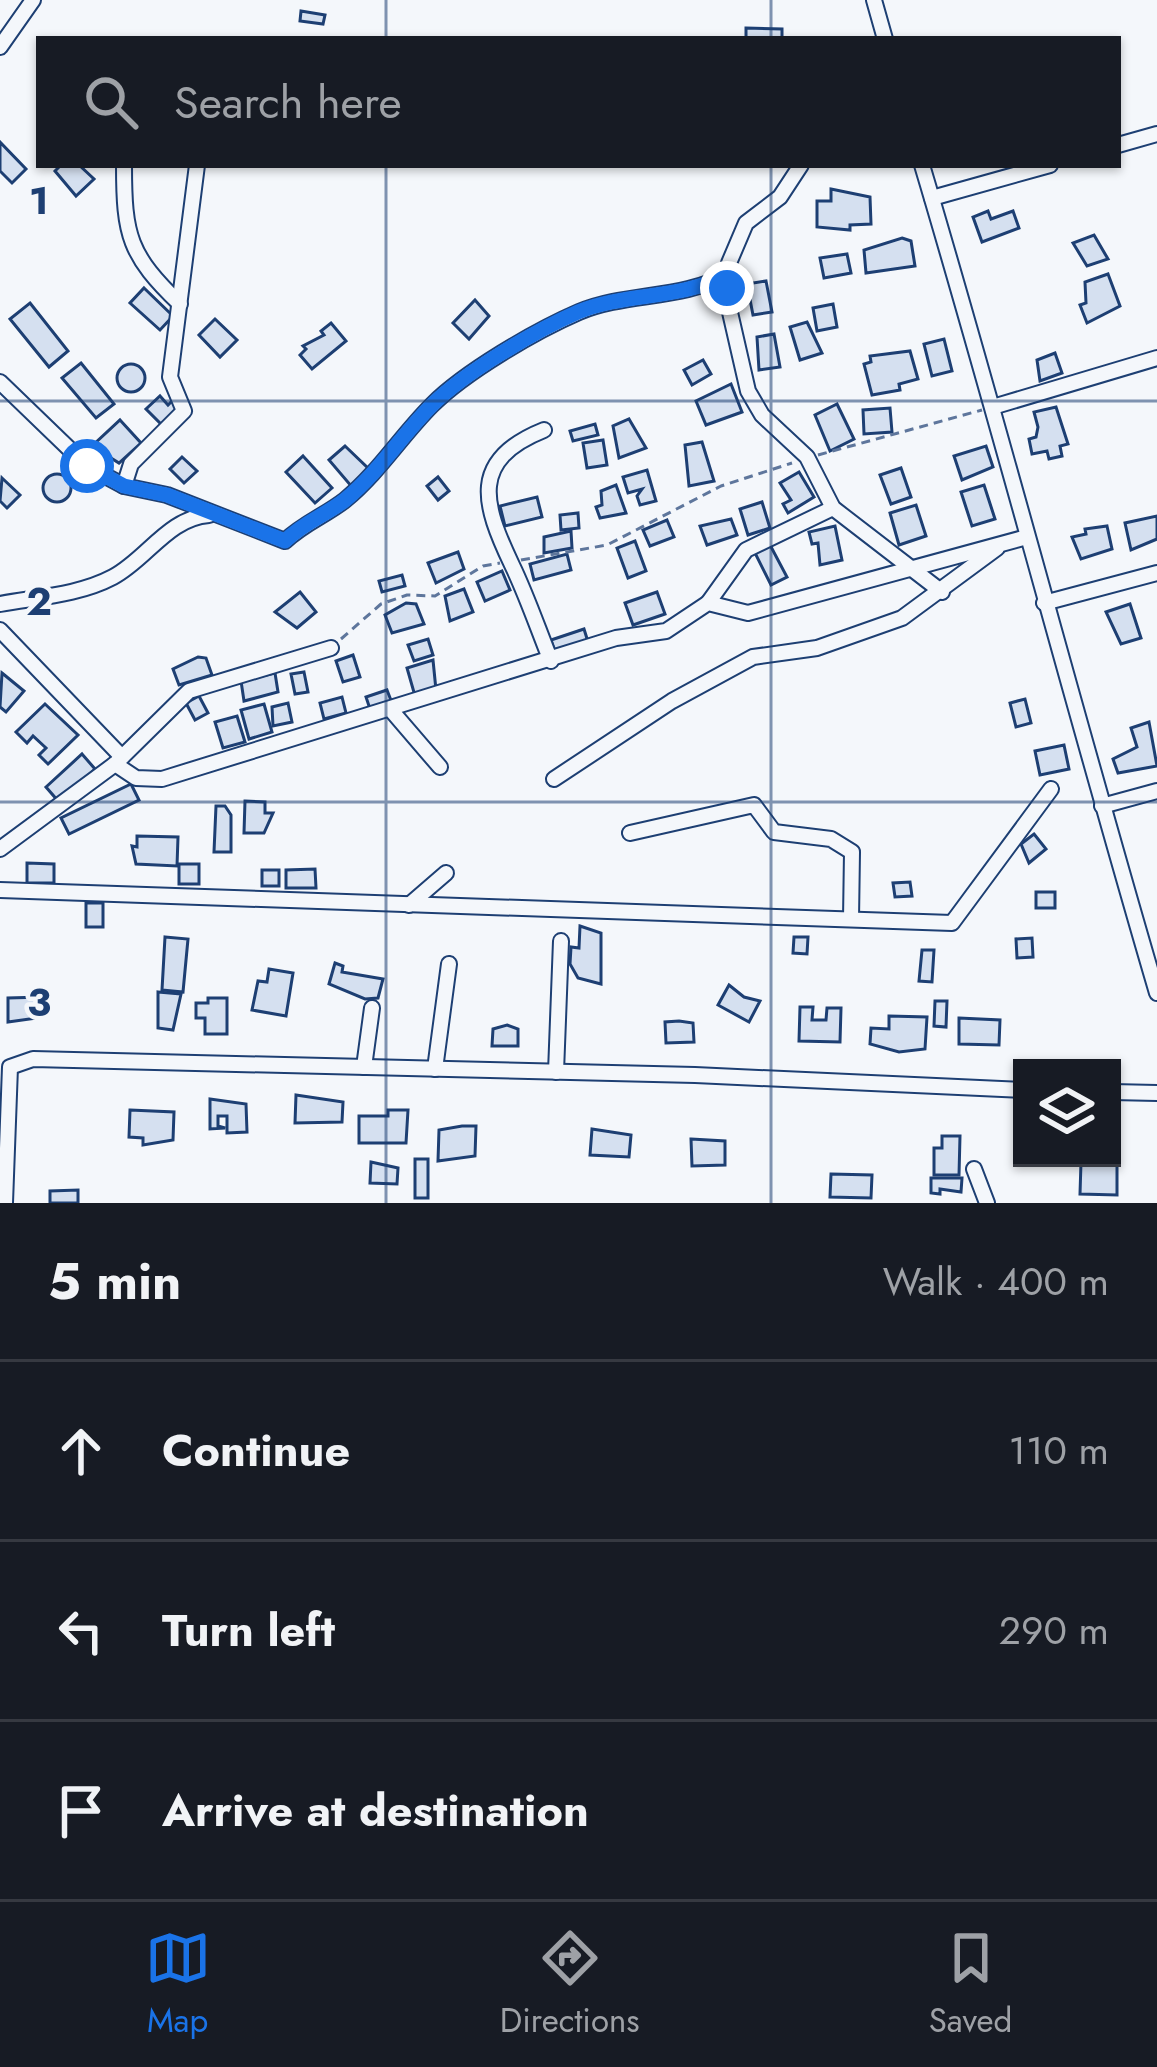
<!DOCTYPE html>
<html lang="en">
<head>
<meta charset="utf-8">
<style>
	:root { --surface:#171b24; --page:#242831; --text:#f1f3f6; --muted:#9ea1a6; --line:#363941; --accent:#1a73e8 }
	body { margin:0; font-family:Jost,sans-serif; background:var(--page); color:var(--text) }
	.controls { position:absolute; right:36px; bottom:36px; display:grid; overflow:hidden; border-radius:0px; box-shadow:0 3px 9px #0004 }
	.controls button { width:108px; height:108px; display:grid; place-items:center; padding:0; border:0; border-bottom:3px solid var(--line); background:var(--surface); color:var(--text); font:60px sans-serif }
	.stop { position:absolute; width:36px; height:36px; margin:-27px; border:9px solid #1a73e8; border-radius:50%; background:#fff }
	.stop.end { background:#1a73e8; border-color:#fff; box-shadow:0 3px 12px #0008 }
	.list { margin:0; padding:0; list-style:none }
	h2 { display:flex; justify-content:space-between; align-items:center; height:156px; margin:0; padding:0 48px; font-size:51px }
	h2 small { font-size:39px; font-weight:400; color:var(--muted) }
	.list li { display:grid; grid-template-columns:78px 1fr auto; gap:36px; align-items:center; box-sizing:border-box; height:180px; padding:0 48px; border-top:3px solid var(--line) }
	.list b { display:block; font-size:45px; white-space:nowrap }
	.list em { font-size:39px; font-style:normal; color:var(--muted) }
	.icon { flex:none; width:66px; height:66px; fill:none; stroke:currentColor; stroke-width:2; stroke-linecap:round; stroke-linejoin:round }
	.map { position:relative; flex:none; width:1157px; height:1203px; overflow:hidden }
	.search { position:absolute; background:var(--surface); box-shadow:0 3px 9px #0004; left:36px; right:36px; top:36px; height:132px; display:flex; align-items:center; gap:30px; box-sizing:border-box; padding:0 42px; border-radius:0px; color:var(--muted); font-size:45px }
	.sheet { height:696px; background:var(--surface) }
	nav { display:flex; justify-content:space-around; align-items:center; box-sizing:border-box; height:168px; border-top:3px solid var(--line); background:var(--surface); font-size:33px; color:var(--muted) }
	nav a { display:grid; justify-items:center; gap:6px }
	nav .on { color:var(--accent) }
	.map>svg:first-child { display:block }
	.building { fill:#d5e0f0; stroke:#1d3f73; stroke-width:3 }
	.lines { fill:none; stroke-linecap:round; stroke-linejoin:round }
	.minor-casing { stroke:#1d3f73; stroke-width:18 }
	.path { stroke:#5e769c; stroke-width:3; stroke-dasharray:9 6; stroke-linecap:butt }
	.minor { stroke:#f4f7fb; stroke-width:14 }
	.route { stroke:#1a73e8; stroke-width:15 }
	.grid { fill:none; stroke:#1d3f73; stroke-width:3; stroke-opacity:0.55 }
	.grid-label { font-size:39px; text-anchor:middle; font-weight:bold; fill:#1d3f73; stroke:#f4f7fb; stroke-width:9; stroke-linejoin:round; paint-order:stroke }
</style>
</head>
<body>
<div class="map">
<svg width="1157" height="1203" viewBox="0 0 1157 1203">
	<rect width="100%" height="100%" fill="#f4f7fb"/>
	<!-- building -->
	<g class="building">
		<path d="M301,11L325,15L323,24L300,21Z"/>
		<path d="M746,28L782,29V39H746Z"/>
		<path d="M0,142L26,169L12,183L0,171Z"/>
		<path d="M61,165H79L94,179L76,196L55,171Z"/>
		<path d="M831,189L870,197L871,224L850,225V230L817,227V201H831Z"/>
		<path d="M988,211L991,219L1013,211L1019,228L982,242L973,217Z"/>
		<path d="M1094,235L1108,259L1087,266L1073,243Z"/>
		<path d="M902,238L911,241L915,266L866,273L864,250Z"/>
		<path d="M847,254L851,273L824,278L820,258Z"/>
		<path d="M1108,274L1120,306L1087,323L1080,305L1086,303L1085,282Z"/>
		<path d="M766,281L772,312L753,315L747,284Z"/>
		<path d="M144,288L173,316L160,330L130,303Z"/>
		<path d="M475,300L489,316L469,339L453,323Z"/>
		<path d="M30,303L68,351L49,367L10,319Z"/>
		<path d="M833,304L837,327L817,331L813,308Z"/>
		<path d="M215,319L237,340L220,357L199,335Z"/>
		<path d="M807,322L822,353L800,360L790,327Z"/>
		<path d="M331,323L346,341L312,369L300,355L306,349L303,346L324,335L321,331Z"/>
		<path d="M774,334L780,367L759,370L757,337Z"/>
		<path d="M944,339L952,371L932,376L924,344Z"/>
		<path d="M910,351L918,379L899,384L900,390L872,395L864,364L871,362L870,356Z"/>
		<path d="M1055,353L1062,373L1040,381L1037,360Z"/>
		<path d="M703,360L711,374L692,385L684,370Z"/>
		<path d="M81,363L114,404L96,418L62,378Z"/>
		<circle cx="131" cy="378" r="14"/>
		<path d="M731,384L742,412L706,425L696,401Z"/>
		<path d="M160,396L168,405L175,398L181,405L162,425L146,409Z"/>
		<path d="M837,404L854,439L830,451L815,415Z"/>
		<path d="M1056,407L1068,444L1060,446L1062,456L1049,459L1047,451L1032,454L1029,439L1036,437L1038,427L1034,412Z"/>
		<path d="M890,408L892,432L864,434L863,410Z"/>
		<path d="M629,419L646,448L619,458L613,426Z"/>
		<path d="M120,420L141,443L119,463L92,446Z"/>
		<path d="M595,424L598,435L573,441L570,431Z"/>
		<path d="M603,440L607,465L587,468L583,443Z"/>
		<path d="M702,442L714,481L689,486L685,445Z"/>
		<path d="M345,446L371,471L352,487L329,460Z"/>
		<path d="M986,446L993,467L962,480L954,456Z"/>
		<path d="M303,456L332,488L315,503L286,472Z"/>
		<path d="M182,457L197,471L184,483L170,469Z"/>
		<path d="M901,468L911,497L891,504L880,475Z"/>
		<path d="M647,470L656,501L640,505L637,496L642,489L628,493L623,477Z"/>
		<path d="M799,472L814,497L788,513L783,504L791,500L780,483Z"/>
		<circle cx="57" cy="488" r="14"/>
		<path d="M438,477L449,491L438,500L427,486Z"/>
		<path d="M2,478L20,495L7,508L0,501Z"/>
		<path d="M616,485L626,513L600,518L596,507L602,505L601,491Z"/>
		<path d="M984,485L995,519L972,526L961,492Z"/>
		<path d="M537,497L542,517L505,526L500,506Z"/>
		<path d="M762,502L770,528L748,535L740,509Z"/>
		<path d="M916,505L926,536L899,545L890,513Z"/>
		<path d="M578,513L579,528L561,530L560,515Z"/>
		<path d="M1157,516V539L1131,550L1125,523Z"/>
		<path d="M731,519L737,535L707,545L700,526Z"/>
		<path d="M667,520L674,537L650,546L643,530Z"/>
		<path d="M835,526L842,560L820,565L818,543L812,544L809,532Z"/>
		<path d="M1107,526L1112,549L1081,559L1072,537L1086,534L1085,529Z"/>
		<path d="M571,531L572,548L544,553V537Z"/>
		<path d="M635,541L646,571L628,578L617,548Z"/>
		<path d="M769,543L787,577L771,585L754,551Z"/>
		<path d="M458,552L464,569L436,583L428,563Z"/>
		<path d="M567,554L571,570L534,580L530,564Z"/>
		<path d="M502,571L510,590L485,601L477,582Z"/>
		<path d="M402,575L405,586L382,592L379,581Z"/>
		<path d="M464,589L473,612L450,621L445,596Z"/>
		<path d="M300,592L316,612L297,628L275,612Z"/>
		<path d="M657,592L665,614L633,625L625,603Z"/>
		<path d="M406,603L416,604L424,624L392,633L385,615Z"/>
		<path d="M1130,604L1141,638L1121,644L1106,612Z"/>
		<path d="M584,629L589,645L556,655L551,640Z"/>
		<path d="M428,639L433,655L414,661L408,645Z"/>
		<path d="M353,655L360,677L343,682L336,661Z"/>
		<path d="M198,657L206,658L212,675L179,685L173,669Z"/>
		<path d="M433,660L436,690L415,696L407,668Z"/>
		<path d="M304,672L308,692L295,694L291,674Z"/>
		<path d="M2,673L24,691L6,712L0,707Z"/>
		<path d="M275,673L278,692L244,701L241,681Z"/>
		<path d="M387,690L392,703L370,709L366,697Z"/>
		<path d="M199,696L208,713L195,720L186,703Z"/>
		<path d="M342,697L346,713L324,719L320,703Z"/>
		<path d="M1025,699L1031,723L1016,727L1010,703Z"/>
		<path d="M288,703L292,722L273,726L272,707Z"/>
		<path d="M45,704L78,735L48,764L39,755L46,748L33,736L27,743L16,732Z"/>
		<path d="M264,704L272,732L249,739L241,710Z"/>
		<path d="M237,716L245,742L223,748L215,722Z"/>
		<path d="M1149,722L1157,766L1118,773L1113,759L1137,747L1131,728Z"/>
		<path d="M1064,745L1069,769L1040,775L1035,751Z"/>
		<path d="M82,754L95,769L59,802L46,787Z"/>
		<path d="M131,784L139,800L69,834L61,818Z"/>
		<path d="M245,801L265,802V813H273L264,833H244Z"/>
		<path d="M216,806H225L231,815V852H214Z"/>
		<path d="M1034,834L1046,849L1029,863L1021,844Z"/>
		<path d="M137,836L178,837L177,866L136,864L132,846L137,847Z"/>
		<path d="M27,863L54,864V883H27Z"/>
		<rect x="179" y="864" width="20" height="20"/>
		<path d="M315,869L316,888H286V870Z"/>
		<rect x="262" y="870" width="17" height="16"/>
		<path d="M910,882L912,896L895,897L893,883Z"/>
		<rect x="1036" y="892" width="19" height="16"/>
		<rect x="86" y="903" width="17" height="24"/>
		<path d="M580,926L601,933V984L578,978L570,964L571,947L579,948Z"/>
		<path d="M165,937L188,939L183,992L162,990Z"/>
		<path d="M794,937H808L807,954L793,953Z"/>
		<path d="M1032,938L1033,957L1017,958L1016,939Z"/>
		<path d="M922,950H934L932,982L919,981Z"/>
		<path d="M335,963L343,966L342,972L383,979L378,998L365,999L329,984Z"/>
		<path d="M269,969L293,973L286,1016L252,1010L258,981L267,982Z"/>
		<path d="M729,985L744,997L760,1001L749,1022L718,1005Z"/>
		<path d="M158,992L181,994L173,1030L158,1028Z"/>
		<path d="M43,997L44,1017L8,1022V998Z"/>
		<path d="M208,998H227V1034H205V1018H196V1003H208Z"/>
		<path d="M935,1001H947L946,1027L934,1026Z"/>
		<path d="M800,1007H813L812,1020H826L827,1008H841L840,1042L799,1041Z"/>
		<path d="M889,1016L927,1017L925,1049L899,1052L870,1044L871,1028L889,1029Z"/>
		<path d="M959,1018L1000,1020L999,1045L959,1044Z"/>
		<path d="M679,1021L693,1023L694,1042L666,1043L665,1022Z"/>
		<path d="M507,1025L518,1029V1046H492L493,1029Z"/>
		<path d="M296,1095L343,1102L342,1122L295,1123Z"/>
		<path d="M210,1099L246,1104L247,1132L227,1133V1116H218V1126L225,1128L210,1129Z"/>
		<path d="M130,1110L174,1112L173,1140L143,1145V1138L129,1137Z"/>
		<path d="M388,1110H408L406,1143H359V1116H388Z"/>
		<path d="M462,1126H476L475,1156L438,1161L439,1130Z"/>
		<path d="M592,1129L631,1135L629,1157L590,1155Z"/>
		<path d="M942,1136H960L959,1175H934V1148H942Z"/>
		<path d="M691,1139L725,1141V1165L692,1166Z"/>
		<rect x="415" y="1159" width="13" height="39"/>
		<path d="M371,1162L398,1168L397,1184L370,1183Z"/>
		<path d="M1081,1162L1117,1163V1195L1080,1194Z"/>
		<path d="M831,1174L872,1175L871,1198L830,1197Z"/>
		<path d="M931,1178H962L961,1192L940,1189V1194L931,1193Z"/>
		<path d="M78,1190V1203H50V1191Z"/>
	</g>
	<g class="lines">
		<defs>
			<g id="minor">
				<path d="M874,0L885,39"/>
				<path d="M0,47L33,0"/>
				<path d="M1118,145L1157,134"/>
				<path d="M124,165C124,236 129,255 180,304"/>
				<path d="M801,165L780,197L746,223L729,263V308L748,391L762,415L807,457L833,508L942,592"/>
				<path d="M922,165C1004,440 1076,718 1157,993"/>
				<path d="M932,198L1050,165"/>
				<path d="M0,382L87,466L124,486L167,495L285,541C304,523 326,515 345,500C379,472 401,436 432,405C465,372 535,331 579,312C626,292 682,300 728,274"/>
				<path d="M996,406L1157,358"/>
				<path d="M544,430C469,460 483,504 512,565C527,596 538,629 551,661"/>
				<path d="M124,486L131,464L184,411L170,377L197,165"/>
				<path d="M708,603L746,550L833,508"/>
				<path d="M1044,603L1157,573"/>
				<path d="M0,604C38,597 79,595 113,577C147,559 168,518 209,515"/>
				<path d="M0,630L122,757"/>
				<path d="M391,710L440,767"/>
				<path d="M115,764L136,778L162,779L616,638L666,631L708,603L748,613L1027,537"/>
				<path d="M554,779L672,701L753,657L817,648L902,618L997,548"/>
				<path d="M1102,806L1157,791"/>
				<path d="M630,833L754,805L774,832L831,839L852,852L851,919"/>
				<path d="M0,849L115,764L189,691L331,648"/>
				<path d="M0,890L952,923L1051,789"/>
				<path d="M409,905L446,873"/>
				<path d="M364,1067L372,1008"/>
				<path d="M435,1069L449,964"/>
				<path d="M556,1072L561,941"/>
				<path d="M1112,1092L1157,1093"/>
				<path d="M974,1169L987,1203"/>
				<path d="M5,1203L10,1067L33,1059L695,1075L1022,1090"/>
			</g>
		</defs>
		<!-- minor casing -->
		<use href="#minor" class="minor-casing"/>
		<!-- path -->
		<g class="path">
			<path d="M818,455L982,410"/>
			<path d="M521,560L607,545L721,486L792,463"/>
			<path d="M341,639L381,604L407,595L435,596L483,566L500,563"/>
		</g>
		<!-- minor -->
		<use href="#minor" class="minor"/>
	</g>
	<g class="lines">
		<!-- route -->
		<path class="route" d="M87,466L124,486L167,495L285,541C304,522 326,515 345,500C379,472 401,436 432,405C465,372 535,331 578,312C626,292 682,300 728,274L727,288"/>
	</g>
	<!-- grid -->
	<path class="grid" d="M386,0V39M771,0V39M386,165V1203M771,165V1203M0,401H1157M0,802H1157"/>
	<g class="grid-label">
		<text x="39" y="214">1</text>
		<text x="39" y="615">2</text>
		<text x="39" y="1016">3</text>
	</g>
</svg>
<div class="controls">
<button><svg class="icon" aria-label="layers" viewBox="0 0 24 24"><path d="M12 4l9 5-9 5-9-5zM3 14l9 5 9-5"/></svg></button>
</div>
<div class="stop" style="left:87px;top:466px"></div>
<div class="stop end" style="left:727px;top:288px"></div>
<div class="search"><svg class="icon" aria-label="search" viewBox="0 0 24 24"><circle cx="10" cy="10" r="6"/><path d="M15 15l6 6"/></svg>Search here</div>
</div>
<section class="sheet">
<h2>5 min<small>Walk · 400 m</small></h2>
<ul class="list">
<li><svg class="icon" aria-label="ahead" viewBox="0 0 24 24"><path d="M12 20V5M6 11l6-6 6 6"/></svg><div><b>Continue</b></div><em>110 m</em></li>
<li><svg class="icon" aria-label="left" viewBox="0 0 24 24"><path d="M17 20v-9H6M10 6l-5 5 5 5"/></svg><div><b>Turn left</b></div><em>290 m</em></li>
<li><svg class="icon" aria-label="arrive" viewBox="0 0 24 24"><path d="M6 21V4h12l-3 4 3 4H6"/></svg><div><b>Arrive at destination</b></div></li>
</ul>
</section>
<nav>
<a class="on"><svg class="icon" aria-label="map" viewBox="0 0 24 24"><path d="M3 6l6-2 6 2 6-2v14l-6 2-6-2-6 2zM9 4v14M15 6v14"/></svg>Map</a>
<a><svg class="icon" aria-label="directions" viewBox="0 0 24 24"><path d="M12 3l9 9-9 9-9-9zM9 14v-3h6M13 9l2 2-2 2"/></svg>Directions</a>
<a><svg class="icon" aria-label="saved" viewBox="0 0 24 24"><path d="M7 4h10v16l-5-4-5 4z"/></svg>Saved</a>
</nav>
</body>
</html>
